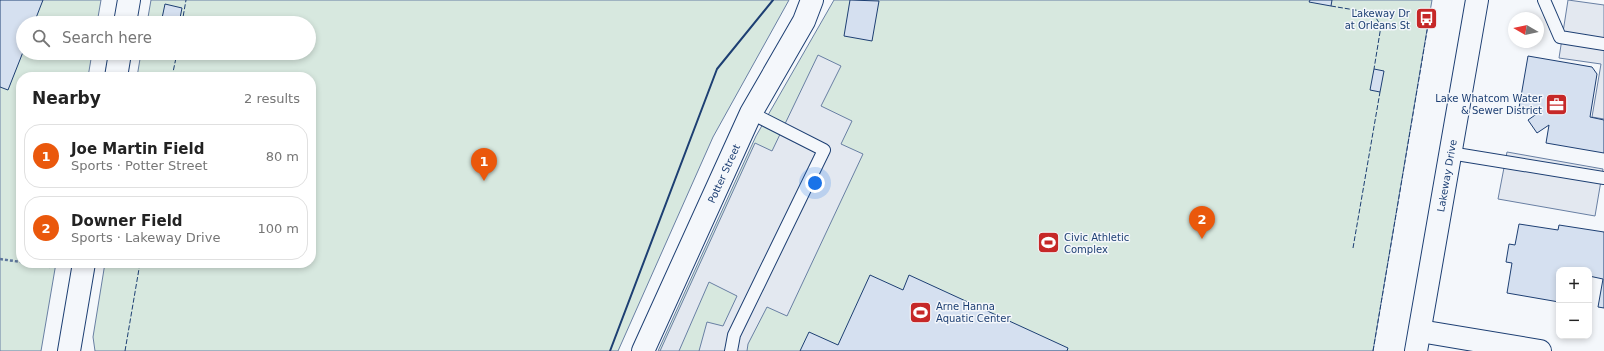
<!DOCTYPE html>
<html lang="en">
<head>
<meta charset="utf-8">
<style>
	:root { --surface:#fff; --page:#f2f2f2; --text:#222; --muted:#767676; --line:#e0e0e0; --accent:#ea580c }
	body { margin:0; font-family:"DejaVu Sans",sans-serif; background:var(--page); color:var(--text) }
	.controls { position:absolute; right:12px; bottom:12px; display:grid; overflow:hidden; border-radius:8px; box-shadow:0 2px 6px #0003 }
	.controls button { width:36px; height:36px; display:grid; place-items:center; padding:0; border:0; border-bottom:1px solid var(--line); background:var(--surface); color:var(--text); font:20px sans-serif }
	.compass { position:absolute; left:1508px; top:12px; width:36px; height:36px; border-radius:50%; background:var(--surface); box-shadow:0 2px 6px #0003; rotate:279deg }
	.you { position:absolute; left:815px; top:183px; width:14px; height:14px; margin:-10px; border:3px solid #fff; border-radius:50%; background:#1a73e8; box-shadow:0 0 0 6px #1a73e833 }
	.badge { display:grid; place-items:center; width:26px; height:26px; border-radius:50%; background:var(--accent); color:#fff; font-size:13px; font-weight:700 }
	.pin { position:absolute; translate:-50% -33px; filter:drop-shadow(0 1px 2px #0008) }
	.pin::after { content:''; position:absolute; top:21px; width:14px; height:12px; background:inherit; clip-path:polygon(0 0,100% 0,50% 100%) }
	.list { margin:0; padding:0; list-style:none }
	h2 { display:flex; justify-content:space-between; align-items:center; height:52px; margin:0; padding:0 16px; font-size:17px }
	h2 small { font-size:13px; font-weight:400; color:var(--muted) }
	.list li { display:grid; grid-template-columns:26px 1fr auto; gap:12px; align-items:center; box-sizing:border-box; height:64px; margin:0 8px 8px; padding:0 8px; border:1px solid var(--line); border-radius:16px }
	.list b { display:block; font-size:15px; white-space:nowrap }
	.list p { margin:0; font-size:13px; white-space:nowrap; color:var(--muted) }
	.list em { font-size:13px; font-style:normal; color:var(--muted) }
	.icon { flex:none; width:22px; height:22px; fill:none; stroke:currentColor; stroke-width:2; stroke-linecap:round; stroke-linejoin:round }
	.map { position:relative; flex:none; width:1604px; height:351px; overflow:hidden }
	.search { position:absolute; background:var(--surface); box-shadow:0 2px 6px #0003; left:16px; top:16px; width:300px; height:44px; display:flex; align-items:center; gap:10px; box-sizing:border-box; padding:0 14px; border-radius:22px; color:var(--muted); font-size:15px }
	.panel { position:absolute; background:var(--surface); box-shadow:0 2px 6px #0003; left:16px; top:72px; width:300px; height:196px; border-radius:16px }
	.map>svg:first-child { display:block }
	.green { fill:#d7e8df; stroke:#687fa3 }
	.parking { fill:#e3e8f0; stroke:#687fa3 }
	.building { fill:#d5e0f0; stroke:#1d3f73 }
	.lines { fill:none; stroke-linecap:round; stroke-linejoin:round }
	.service-casing { stroke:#1d3f73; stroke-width:14 }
	.minor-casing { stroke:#1d3f73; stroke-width:24 }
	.secondary-casing { stroke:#1d3f73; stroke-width:24 }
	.path { stroke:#5e769c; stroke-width:2.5; stroke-dasharray:3 2; stroke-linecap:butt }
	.service { stroke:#f4f7fb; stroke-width:12 }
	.minor { stroke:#f4f7fb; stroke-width:22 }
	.secondary { stroke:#f4f7fb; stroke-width:22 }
	.fence { stroke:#1d3f73; stroke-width:1; stroke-dasharray:5 2; stroke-linecap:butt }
	.wall { stroke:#1d3f73; stroke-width:2 }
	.labels { text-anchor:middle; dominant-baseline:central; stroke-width:3; stroke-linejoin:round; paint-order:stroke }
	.poi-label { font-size:10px; fill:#1d3f73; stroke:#f4f7fb; text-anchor:end }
	.street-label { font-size:10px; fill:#1d3f73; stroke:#f4f7fb }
</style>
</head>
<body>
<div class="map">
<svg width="1604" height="351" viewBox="0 0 1604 351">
	<rect width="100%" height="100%" fill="#f4f7fb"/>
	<!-- green -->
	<g class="green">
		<path d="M0,0H101L97,23H23V53H92L88,77H21V263H56L41,351H0Z"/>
		<path d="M151,0H789L713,137L618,351H95L93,337L105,263H311V77H137L141,53H309V23H147Z"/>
		<path d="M834,0H1432L1373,351H658L756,136Z"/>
	</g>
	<!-- parking -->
	<g class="parking">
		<path d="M1568,0L1604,5V119L1592,117L1601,64L1559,58Z"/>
		<path d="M818,55L841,66L821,106L852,121L841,144L863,154L787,316L767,307L748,344L747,351H699L707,322L723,326L737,296L709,282L679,351H660L755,143L772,151Z"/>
		<path d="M1507,152L1603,169L1595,216L1498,199Z"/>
	</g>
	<!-- building -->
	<g class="building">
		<path d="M0,0H43L34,23H23V52L8,90L0,87Z"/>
		<path d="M850,0L879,1L872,41L844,36Z"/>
		<path d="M1310,0H1332L1331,6L1309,2Z"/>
		<path d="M165,4L182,8L179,23H161Z"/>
		<path d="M1528,56L1592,67L1597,74L1590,117L1604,120V153L1546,143L1549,125L1537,133L1528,120L1541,111L1519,108Z"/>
		<path d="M1374,69L1384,71L1380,92L1370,90Z"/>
		<path d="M1519,224L1558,230L1559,225L1604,232V308L1598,307L1603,279L1589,276V270H1559V302L1507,293L1512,263L1506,262L1509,244L1515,245Z"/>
		<path d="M870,275L903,290L909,275L1068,348L1067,351H800L809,332L838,345Z"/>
	</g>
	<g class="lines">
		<defs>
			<g id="service">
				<path d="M1544,0L1560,37L1604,44"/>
				<path d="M1450,153L1604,178"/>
				<path d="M731,351L734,335L824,150L751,113"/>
			</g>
			<g id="minor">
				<path d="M125,23L129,0"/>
				<path d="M116,77L120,53"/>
				<path d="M1420,331L1540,351"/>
				<path d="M69,351L84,263"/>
				<path id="s1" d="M643,351L751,113L804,21L812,0"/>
			</g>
			<g id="secondary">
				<path id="s2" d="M1416,351L1477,0"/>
			</g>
		</defs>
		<!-- service casing -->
		<use href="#service" class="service-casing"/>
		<!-- minor casing -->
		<use href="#minor" class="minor-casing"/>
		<!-- secondary casing -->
		<use href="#secondary" class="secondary-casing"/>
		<!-- path -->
		<g class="path">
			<path d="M0,259L21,262"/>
			<path d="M25,263L50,267"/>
		</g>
		<!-- service -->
		<use href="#service" class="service"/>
		<!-- minor -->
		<use href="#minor" class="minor"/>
		<!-- secondary -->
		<use href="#secondary" class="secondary"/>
		<!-- fence -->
		<g class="fence">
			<path d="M1331,6L1373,13L1381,26L1374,69"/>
			<path d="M182,23L186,0"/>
			<path d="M172,77L177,53"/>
			<path d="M1353,248L1380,92"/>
			<path d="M125,351L140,263"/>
			<path d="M1373,351L1428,25"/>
		</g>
		<!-- wall -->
		<path class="wall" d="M610,351L717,69L773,0"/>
	</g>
	<!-- icons -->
	<defs>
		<symbol id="bus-square" viewBox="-11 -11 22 22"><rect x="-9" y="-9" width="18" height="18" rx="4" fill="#c62828" stroke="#f4f7fb"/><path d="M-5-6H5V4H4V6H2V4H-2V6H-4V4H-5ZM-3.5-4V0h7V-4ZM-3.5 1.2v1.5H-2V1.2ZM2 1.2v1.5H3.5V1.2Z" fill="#fff"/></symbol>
		<symbol id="office-square" viewBox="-11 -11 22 22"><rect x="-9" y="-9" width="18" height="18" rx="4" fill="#c62828" stroke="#f4f7fb"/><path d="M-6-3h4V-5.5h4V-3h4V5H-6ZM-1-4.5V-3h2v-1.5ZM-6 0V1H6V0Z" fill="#fff"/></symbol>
		<symbol id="stadium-square" viewBox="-11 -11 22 22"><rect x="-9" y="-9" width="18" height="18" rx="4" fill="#c62828" stroke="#f4f7fb"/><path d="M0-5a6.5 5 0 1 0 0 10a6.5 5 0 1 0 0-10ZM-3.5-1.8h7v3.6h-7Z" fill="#fff"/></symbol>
	</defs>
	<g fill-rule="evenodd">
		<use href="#bus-square" x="1414" y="6" width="25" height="25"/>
		<use href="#office-square" x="1544" y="92" width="25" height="25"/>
		<use href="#stadium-square" x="1036" y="230" width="25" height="25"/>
		<use href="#stadium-square" x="908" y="300" width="25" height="25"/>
	</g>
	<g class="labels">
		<!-- poi labels -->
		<g class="poi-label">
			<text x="1410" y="13">Lakeway Dr<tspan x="1410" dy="12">at Orleans St</tspan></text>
			<text x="1542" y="98">Lake Whatcom Water<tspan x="1542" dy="12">&amp; Sewer District</tspan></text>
			<text x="1064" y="237" text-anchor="start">Civic Athletic<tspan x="1064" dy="12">Complex</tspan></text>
			<text x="936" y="306" text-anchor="start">Arne Hanna<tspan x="936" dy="12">Aquatic Center</tspan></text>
		</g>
		<!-- street labels -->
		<g class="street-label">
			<text stroke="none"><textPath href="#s1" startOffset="195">Potter Street</textPath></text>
			<text stroke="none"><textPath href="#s2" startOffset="178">Lakeway Drive</textPath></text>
		</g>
	</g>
</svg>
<div class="controls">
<button>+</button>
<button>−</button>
</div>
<svg class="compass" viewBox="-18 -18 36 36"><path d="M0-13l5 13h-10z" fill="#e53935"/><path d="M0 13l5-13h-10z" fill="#767676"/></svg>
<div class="you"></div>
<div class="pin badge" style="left:484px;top:181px">1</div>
<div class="pin badge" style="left:1202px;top:239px">2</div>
<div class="search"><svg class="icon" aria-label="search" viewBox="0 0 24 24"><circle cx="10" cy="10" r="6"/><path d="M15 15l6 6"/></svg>Search here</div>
<section class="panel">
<h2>Nearby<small>2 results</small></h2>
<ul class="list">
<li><span class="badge">1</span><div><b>Joe Martin Field</b><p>Sports · Potter Street</p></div><em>80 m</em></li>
<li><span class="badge">2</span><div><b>Downer Field</b><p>Sports · Lakeway Drive</p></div><em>100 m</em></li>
</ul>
</section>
</div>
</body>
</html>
